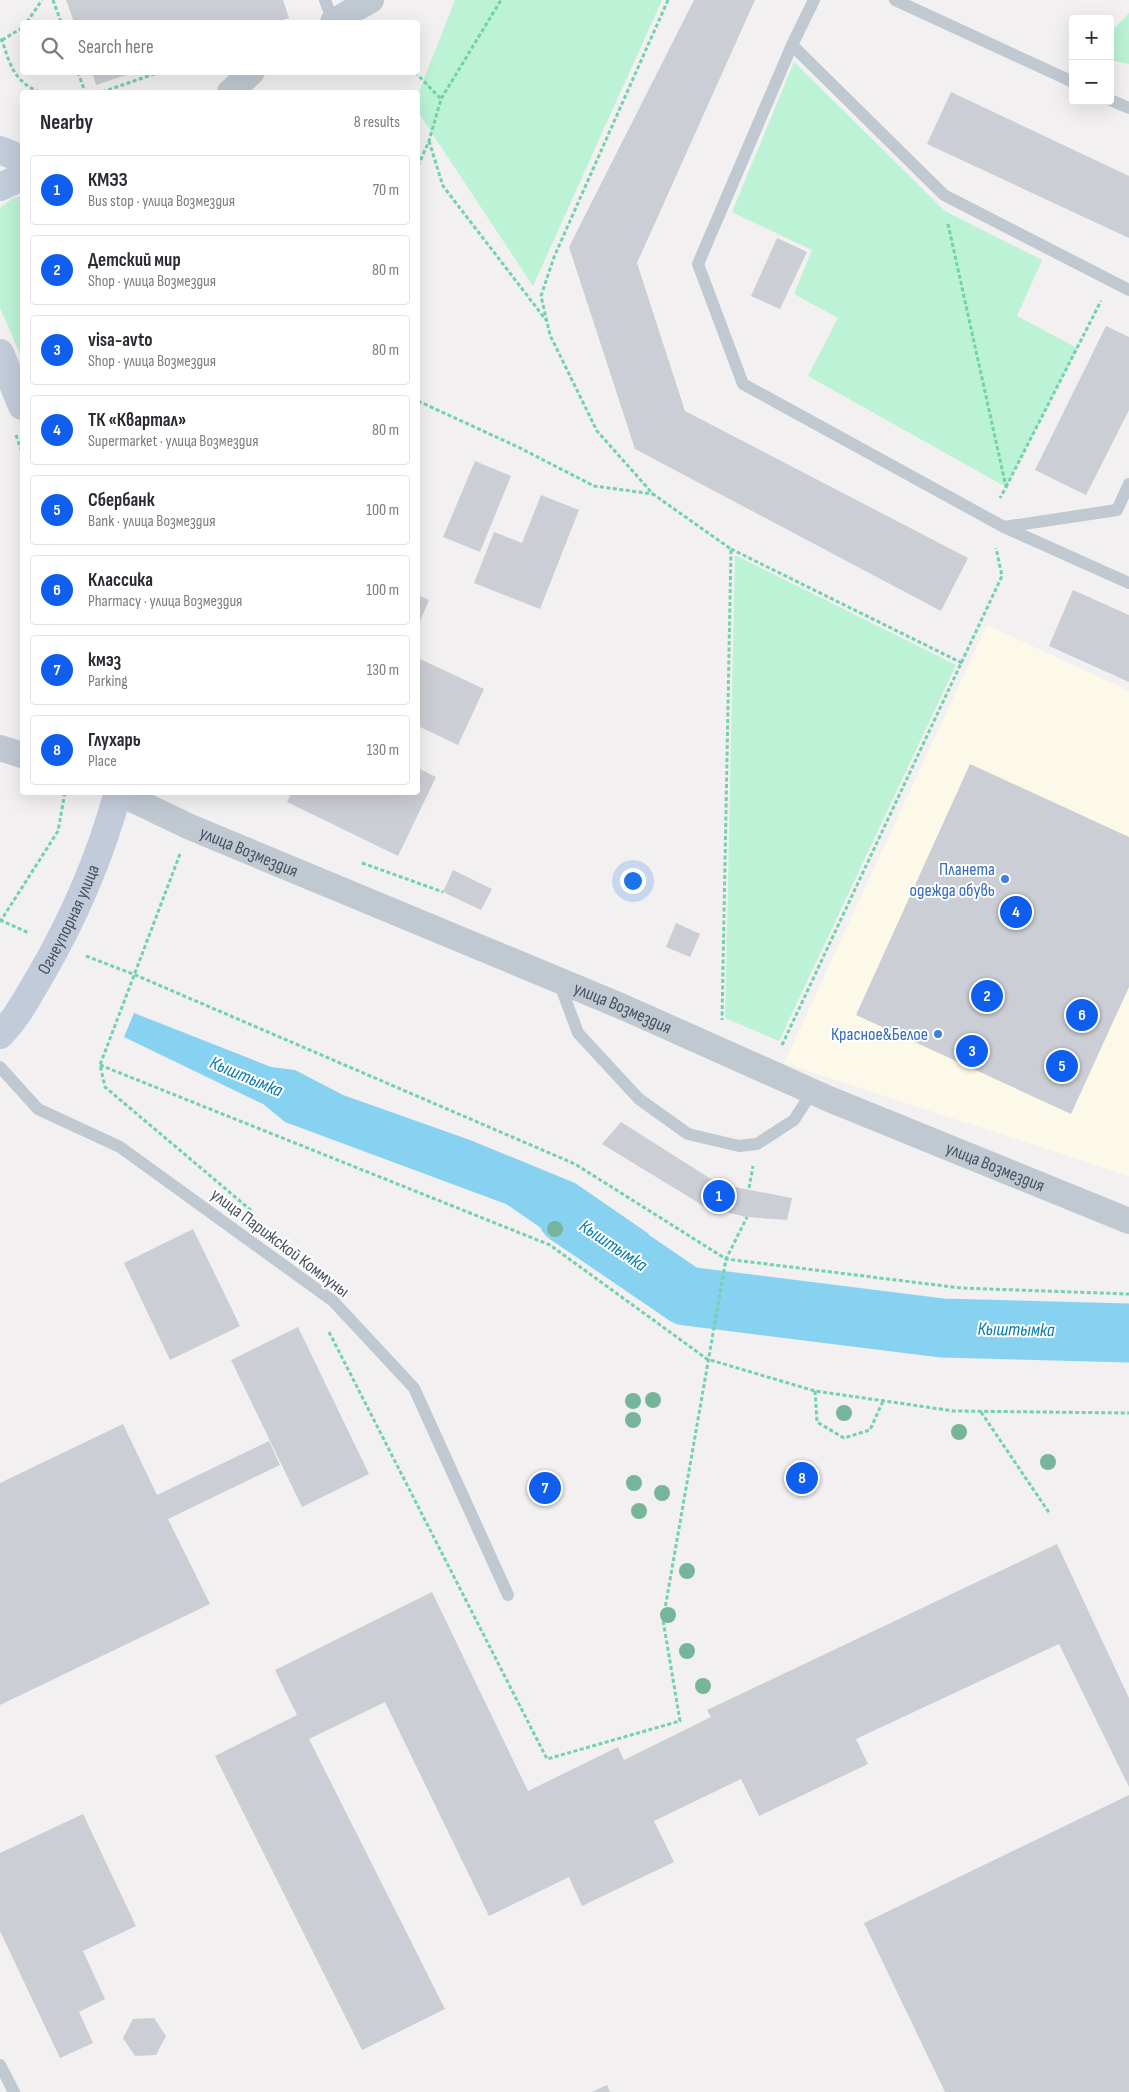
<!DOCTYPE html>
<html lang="en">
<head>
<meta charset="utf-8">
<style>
	:root { --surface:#fff; --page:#f7f7f7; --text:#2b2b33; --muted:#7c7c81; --line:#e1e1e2; --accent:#0f5eed }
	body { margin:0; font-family:"Sofia Sans Condensed",sans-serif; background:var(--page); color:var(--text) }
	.controls { position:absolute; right:15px; top:15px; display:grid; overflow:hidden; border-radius:5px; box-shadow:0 5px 20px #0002 }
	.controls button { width:45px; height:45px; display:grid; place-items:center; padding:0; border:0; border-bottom:1px solid var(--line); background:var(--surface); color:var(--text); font:25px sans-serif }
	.you { position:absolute; left:632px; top:880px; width:18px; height:18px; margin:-12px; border:4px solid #fff; border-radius:50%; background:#1a73e8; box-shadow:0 0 0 8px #1a73e833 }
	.badge { display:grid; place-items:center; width:32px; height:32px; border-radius:50%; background:var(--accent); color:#fff; font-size:16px; font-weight:700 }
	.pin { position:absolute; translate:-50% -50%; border:2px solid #fff; box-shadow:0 1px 5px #0006 }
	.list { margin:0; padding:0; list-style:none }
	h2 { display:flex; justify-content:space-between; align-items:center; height:65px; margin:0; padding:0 20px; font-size:21px }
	h2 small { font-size:16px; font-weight:400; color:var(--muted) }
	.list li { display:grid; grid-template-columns:32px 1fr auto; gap:15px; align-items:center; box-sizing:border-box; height:70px; margin:0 10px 10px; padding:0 10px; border:1px solid var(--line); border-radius:5px }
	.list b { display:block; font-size:19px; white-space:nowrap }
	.list p { margin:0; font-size:16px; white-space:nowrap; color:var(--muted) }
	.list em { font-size:16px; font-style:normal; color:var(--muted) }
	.icon { flex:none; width:28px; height:28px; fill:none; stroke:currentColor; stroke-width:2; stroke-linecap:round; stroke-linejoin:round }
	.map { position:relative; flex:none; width:1129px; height:2092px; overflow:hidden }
	.search { position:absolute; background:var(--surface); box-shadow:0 5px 20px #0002; left:20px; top:20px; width:400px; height:55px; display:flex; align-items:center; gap:12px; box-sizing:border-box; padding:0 18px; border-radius:5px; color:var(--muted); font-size:19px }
	.panel { position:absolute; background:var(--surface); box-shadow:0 5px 20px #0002; left:20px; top:90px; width:400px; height:705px; border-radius:5px }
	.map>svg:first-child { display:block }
	.commercial { fill:#fdf9e9 }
	.green { fill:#bcf2d5 }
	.water { fill:#87d2f1 }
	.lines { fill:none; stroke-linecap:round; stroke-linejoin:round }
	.river { stroke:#87d2f1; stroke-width:59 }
	.building { fill:#ccced5 }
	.path { stroke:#72d2ab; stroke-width:3; stroke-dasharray:4 2.5; stroke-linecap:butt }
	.lane { stroke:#c0c9d2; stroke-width:12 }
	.street { stroke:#c0c9d2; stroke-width:26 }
	.secondary { stroke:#c2cbda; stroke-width:28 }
	.tree { fill:#77b59b }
	.shop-dot { fill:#3f7fe0; stroke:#fff; stroke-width:2 }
	.labels { text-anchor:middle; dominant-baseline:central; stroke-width:4; stroke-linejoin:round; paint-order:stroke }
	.street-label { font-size:18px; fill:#47515f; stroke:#fff }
	.shop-label { font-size:18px; fill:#366cbe; stroke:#fff; text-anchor:end }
	.water-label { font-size:19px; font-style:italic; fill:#067bac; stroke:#fff }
</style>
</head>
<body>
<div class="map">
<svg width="1129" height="2092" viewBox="0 0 1129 2092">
	<rect width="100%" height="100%" fill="#f2f0f0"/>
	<!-- commercial -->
	<path class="commercial" d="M987,625L1129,691V1176L784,1063Z"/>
	<!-- green -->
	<g class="green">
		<path d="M455,0H662L533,286L418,112V94Z"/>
		<path d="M1129,13V64L1110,60V33Z"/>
		<path d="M794,62L945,211L1042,260L1017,316L1077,348L1006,487L808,376L838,318L794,294L812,250L732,212Z"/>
		<path d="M22,196V358L0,308V208L13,198Z"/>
		<path d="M735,555L956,665L779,1041L725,1018Z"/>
	</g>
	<!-- water -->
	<path class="water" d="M134,1013L271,1067L295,1070L343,1095L470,1140L575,1183L649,1234L623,1278L598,1267L506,1204L285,1122L263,1104L124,1037Z"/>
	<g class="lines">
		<!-- river -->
		<path class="river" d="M567,1215L686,1296L942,1328L1129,1333"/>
	</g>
	<!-- building -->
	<g class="building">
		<path d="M66,0H283L289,18L277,22H74Z"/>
		<path d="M694,0H755L637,263L685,411L968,558L941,611L635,449L569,247Z"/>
		<path d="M92,72H132V73L96,85Z"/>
		<path d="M951,92L1129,176V238L927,144Z"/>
		<path d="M777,238L807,252L780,309L751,296Z"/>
		<path d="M1106,326L1129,337V410L1086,495L1035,470Z"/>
		<path d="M475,461L511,476L480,552L443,537Z"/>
		<path d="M541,495L579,510L540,609L474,583L494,532L522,543Z"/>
		<path d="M1073,590L1129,615V682L1049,646Z"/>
		<path d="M418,595L429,600L418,626Z"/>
		<path d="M418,658L484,689L458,745L418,726Z"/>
		<path d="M970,764L1129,837V987L1071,1114L856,1015Z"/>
		<path d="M418,768L436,777L398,856L287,802L292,792H418Z"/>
		<path d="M453,870L492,889L481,910L443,892Z"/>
		<path d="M676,923L700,934L690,957L666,947Z"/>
		<path d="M621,1122L719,1184L792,1198L787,1220L747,1217L707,1208L602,1144Z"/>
		<path d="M193,1229L240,1326L170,1360L124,1263Z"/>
		<path d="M298,1327L369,1474L302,1507L231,1360Z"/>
		<path d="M123,1424L157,1495L269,1441L280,1465L168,1519L210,1604L0,1705V1483Z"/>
		<path d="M1057,1544L1129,1698V1787L1059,1644L856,1739L868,1764L759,1816L741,1779L654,1821L674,1862L582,1906L569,1877L489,1916L385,1702L309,1739L445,2009L362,2050L215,1756L297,1715L275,1670L432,1592L528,1791L618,1747L624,1760L711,1717L707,1710Z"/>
		<path d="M1129,1795V2092H945L864,1923Z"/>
		<path d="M83,1814L136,1926L83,1951L105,1999L79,2012L93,2043L60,2058L0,1931V1853Z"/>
		<path d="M154,2018L166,2036L156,2055L135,2056L123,2038L133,2019Z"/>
		<path d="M607,2085L610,2092H592Z"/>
	</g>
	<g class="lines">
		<!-- path -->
		<g class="path">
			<path d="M53,0L61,22"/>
			<path d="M668,0L554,257L541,296L550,335L597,431L653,494L731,549L722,1020"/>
			<path d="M27,22L42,0"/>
			<path d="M0,40H2C10,65 14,81 39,92"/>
			<path d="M2,40L22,28"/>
			<path d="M78,72L85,92"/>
			<path d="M415,72L441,99"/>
			<path d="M102,92L160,72"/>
			<path d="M429,141L443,186L546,320"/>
			<path d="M418,166L429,141L441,99L501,0"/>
			<path d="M948,224L1006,487L1000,498"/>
			<path d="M418,401L518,447L594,486L653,494"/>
			<path d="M16,435L22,452"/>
			<path d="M1006,487L1101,301"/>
			<path d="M731,549L962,663"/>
			<path d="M180,854L100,1065L105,1087L253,1212"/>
			<path d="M362,863L443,892"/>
			<path d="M0,920L29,933"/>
			<path d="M0,922L58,831L65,792"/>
			<path d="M86,956L133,974L575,1164L726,1259L961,1288L1129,1294"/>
			<path d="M782,1045L1002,576L996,548"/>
			<path d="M100,1065L550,1245L707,1359L815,1391L954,1411L1129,1413"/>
			<path d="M749,1188L753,1166"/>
			<path d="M329,1332L547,1759L680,1721L663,1620L726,1259L747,1217"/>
			<path d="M815,1391L817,1422L844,1438L870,1430L883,1401"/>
			<path d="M981,1412L1050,1514"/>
		</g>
		<!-- lane -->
		<g class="lane">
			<path d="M325,0L333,22"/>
			<path d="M814,0L792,45L698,264L743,384L1004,527L1117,510L1129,484"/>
			<path d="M895,0L1073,82"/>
			<path d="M792,45L944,195L1129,290"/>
			<path d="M1110,100L1129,108"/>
			<path d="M1004,527L1129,583"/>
			<path d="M559,982L578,1033L639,1099L688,1134L739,1146L757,1144L794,1120L812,1092"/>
			<path d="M0,1067L38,1109L120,1147L333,1301L414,1388L508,1595"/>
			<path d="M0,2065L14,2092"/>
		</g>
		<!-- street -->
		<g class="street">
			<path d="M333,22L371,0"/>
			<path d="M230,92L252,72"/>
			<path d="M0,748L22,755"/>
			<path id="s1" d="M117,792L190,827L623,1007L829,1099L1129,1221"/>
		</g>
		<!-- secondary -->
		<g class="secondary">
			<path d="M0,150L22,159"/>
			<path d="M0,187L22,177"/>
			<path d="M0,353L22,406"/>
			<path id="s2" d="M0,1035C17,1018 27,998 39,978C73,920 100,858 118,792"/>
		</g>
	</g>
	<!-- trees -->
	<g class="tree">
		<circle cx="555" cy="1229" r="8"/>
		<circle cx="653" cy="1400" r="8"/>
		<circle cx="633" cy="1401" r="8"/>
		<circle cx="844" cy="1413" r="8"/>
		<circle cx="633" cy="1420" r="8"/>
		<circle cx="959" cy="1432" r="8"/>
		<circle cx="1048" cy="1462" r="8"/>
		<circle cx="634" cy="1483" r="8"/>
		<circle cx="662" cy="1493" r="8"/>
		<circle cx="639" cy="1511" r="8"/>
		<circle cx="687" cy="1571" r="8"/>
		<circle cx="668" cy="1615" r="8"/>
		<circle cx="687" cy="1651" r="8"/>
		<circle cx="703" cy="1686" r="8"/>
	</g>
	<!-- markers -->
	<g class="shop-dot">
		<circle cx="1005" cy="879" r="5"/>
		<circle cx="938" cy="1034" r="5"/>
	</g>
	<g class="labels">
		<!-- street labels -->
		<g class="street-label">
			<text stroke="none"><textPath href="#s1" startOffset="145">улица Возмездия</textPath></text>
			<text stroke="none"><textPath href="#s2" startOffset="135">Огнеупорная улица</textPath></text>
			<text stroke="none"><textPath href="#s1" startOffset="550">улица Возмездия</textPath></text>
			<text stroke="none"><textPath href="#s1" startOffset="955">улица Возмездия</textPath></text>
			<text transform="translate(280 1243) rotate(37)">улица Парижской Коммуны</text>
		</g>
		<!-- shop labels -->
		<g class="shop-label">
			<text x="995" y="869">Планета<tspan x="995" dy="21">одежда обувь</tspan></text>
			<text x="928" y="1034">Красное&amp;Белое</text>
		</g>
		<!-- water labels -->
		<g class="water-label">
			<text transform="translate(246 1077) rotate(23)">Кыштымка</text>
			<text transform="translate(613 1246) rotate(34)">Кыштымка</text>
			<text transform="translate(1016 1330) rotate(1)">Кыштымка</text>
		</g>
	</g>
</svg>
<div class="controls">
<button>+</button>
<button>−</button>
</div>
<div class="you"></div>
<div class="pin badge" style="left:719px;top:1196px">1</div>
<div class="pin badge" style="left:987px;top:996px">2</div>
<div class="pin badge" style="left:972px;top:1051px">3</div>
<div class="pin badge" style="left:1016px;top:912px">4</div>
<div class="pin badge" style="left:1062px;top:1066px">5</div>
<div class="pin badge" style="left:1082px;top:1015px">6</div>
<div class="pin badge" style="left:545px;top:1488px">7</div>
<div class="pin badge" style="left:802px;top:1478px">8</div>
<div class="search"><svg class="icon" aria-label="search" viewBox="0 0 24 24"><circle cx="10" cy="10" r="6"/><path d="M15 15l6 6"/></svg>Search here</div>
<section class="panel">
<h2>Nearby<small>8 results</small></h2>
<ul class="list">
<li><span class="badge">1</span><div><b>КМЭЗ</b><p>Bus stop · улица Возмездия</p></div><em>70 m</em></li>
<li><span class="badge">2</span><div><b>Детский мир</b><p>Shop · улица Возмездия</p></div><em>80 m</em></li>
<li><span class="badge">3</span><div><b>visa-avto</b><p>Shop · улица Возмездия</p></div><em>80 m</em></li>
<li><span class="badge">4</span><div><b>ТК «Квартал»</b><p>Supermarket · улица Возмездия</p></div><em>80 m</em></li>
<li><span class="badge">5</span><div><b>Сбербанк</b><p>Bank · улица Возмездия</p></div><em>100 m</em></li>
<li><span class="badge">6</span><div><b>Классика</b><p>Pharmacy · улица Возмездия</p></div><em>100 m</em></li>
<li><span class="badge">7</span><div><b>кмэз</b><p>Parking</p></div><em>130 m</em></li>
<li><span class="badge">8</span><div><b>Глухарь</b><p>Place</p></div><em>130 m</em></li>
</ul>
</section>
</div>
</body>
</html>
